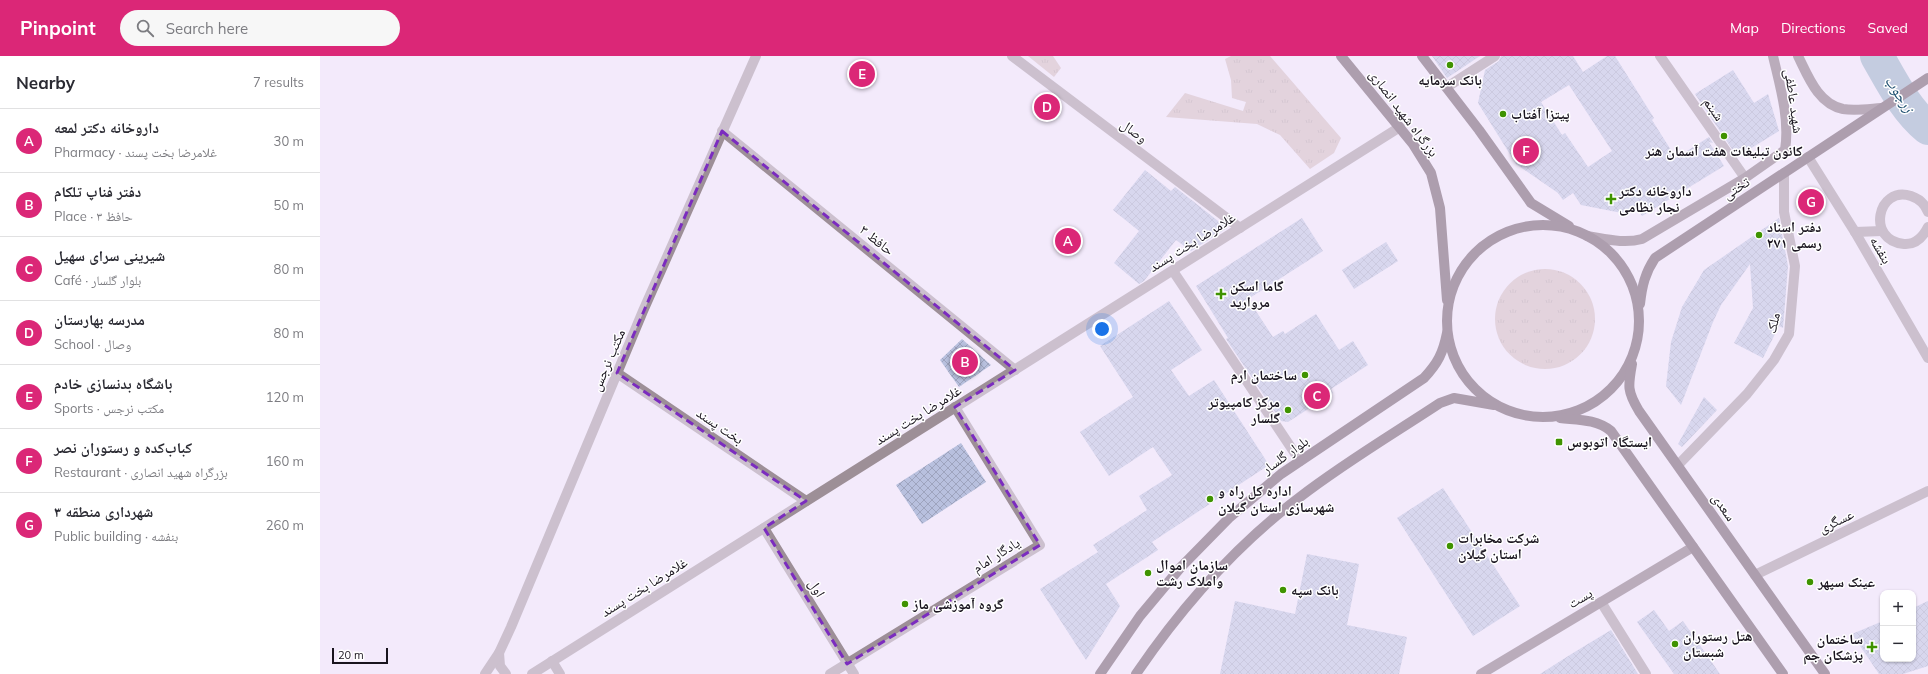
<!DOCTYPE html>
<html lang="en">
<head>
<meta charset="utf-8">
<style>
	:root { --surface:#fff; --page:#f7f7f7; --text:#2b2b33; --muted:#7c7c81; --line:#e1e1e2; --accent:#db2777 }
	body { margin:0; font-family:Mulish,"Noto Naskh Arabic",sans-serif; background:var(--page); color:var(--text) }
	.controls { position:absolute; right:12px; bottom:12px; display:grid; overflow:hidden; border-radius:8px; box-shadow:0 1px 3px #0004 }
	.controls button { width:36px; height:36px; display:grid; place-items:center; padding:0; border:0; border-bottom:1px solid var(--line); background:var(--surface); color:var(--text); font:20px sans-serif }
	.scale { position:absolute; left:12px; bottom:10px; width:56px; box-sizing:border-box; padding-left:4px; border:2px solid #19141e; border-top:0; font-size:11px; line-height:14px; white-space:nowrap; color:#19141e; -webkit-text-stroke:3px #fff; paint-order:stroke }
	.you { position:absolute; left:782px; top:273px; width:14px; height:14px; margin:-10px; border:3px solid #fff; border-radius:50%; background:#1a73e8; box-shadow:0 0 0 6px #1a73e833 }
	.badge { display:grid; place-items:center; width:26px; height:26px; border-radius:50%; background:var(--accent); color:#fff; font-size:13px; font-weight:700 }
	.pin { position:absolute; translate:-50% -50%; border:2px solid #fff; box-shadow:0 1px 4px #0006 }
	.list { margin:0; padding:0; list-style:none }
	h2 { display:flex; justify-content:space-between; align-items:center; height:52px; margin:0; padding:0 16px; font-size:17px }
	h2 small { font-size:13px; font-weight:400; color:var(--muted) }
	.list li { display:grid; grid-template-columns:26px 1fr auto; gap:12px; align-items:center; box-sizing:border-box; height:64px; padding:0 16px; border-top:1px solid var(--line) }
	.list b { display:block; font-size:15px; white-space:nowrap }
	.list p { margin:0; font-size:13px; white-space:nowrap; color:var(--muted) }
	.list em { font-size:13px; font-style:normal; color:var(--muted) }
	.icon { flex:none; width:22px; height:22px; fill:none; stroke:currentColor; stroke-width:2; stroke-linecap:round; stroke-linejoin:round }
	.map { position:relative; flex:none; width:1608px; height:618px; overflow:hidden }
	header { display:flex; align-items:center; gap:24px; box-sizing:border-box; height:56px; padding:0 20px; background:var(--accent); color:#fff }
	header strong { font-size:19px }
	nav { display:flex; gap:22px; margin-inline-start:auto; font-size:14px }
	.search { width:280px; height:36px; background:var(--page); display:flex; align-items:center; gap:10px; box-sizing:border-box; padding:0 14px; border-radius:22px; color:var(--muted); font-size:15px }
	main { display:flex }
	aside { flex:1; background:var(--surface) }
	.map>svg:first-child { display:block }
	.grass { fill:url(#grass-tufts) }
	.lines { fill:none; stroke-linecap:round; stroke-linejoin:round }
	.river { stroke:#8ca9be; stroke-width:34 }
	.building { fill:url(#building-cross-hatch); fill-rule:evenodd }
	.street { stroke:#9d8f97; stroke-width:10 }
	.secondary { stroke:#76636e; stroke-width:10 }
	.primary { stroke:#5a4351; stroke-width:10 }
	.marked { fill:none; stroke:#7b2cbf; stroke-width:3; stroke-dasharray:8 5; stroke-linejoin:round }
	.poi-dot { fill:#3f9300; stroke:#fff; stroke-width:1.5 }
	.labels { text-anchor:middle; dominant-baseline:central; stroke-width:3; stroke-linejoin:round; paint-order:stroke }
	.poi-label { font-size:14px; font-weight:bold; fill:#19141e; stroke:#fff; text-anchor:start }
	.street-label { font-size:14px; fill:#19141e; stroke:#fff }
	.water-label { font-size:15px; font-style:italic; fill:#1e4f6f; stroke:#fff }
</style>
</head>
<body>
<header>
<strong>Pinpoint</strong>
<div class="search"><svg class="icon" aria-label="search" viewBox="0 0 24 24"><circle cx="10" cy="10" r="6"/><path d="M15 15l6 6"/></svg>Search here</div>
<nav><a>Map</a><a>Directions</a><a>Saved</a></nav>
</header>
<main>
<aside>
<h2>Nearby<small>7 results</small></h2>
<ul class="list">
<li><span class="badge">A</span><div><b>داروخانه دکتر لمعه</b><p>Pharmacy · غلامرضا بخت پسند</p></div><em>30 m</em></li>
<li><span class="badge">B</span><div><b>دفتر فناپ تلکام</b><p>Place · حافظ ۳</p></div><em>50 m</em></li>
<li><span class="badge">C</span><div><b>شیرینی سرای سهیل</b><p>Café · بلوار گلسار</p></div><em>80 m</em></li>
<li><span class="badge">D</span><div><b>مدرسه بهارستان</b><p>School · وصال</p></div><em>80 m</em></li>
<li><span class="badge">E</span><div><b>باشگاه بدنسازی خادم</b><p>Sports · مکتب نرجس</p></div><em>120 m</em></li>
<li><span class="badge">F</span><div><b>کباب‌کده و رستوران نصر</b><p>Restaurant · بزرگراه شهید انصاری</p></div><em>160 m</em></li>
<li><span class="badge">G</span><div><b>شهرداری منطقه ۳</b><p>Public building · بنفشه</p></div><em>260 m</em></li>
</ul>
</aside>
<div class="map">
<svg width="1608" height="618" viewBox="0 0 1608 618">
	<defs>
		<pattern id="grass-tufts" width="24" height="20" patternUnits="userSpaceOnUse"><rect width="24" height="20" fill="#d0b8b9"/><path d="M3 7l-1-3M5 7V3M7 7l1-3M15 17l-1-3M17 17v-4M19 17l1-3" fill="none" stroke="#b29d9f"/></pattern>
		<pattern id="building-cross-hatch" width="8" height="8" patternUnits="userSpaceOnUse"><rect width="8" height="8" fill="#b8c0de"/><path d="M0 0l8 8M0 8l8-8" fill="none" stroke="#9ea4be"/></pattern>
	</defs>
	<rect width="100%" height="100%" fill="#f3eafb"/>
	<!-- grass -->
	<g class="grass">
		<path d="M708,0H733L741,12L734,21Z"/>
		<path d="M911,0H950L1021,82L1014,97L990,113L960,79L937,68L846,61L865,37L923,55L926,46L912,42L911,24L905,3Z"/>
		<circle cx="1225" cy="263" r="50"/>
	</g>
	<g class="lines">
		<!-- river -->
		<path class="river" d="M1557,0C1572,26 1585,53 1608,72"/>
	</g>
	<!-- building -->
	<g class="building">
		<path d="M1112,0H1160L1127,22Z"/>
		<path d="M1181,0H1253L1263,16L1287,0H1295L1334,62L1332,64L1356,102L1389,81L1393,87L1389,86L1404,110L1322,160L1317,152L1307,158L1261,149L1253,137L1243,144L1238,137L1196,108L1158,47L1165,14L1179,5ZM1249,29L1292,95L1268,111L1245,77L1242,79L1221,46Z"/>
		<path d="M1413,14L1434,47L1448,38L1459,75L1425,96L1412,93L1375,38Z"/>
		<path d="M825,114L851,135L855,131L907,172L871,195L856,184L824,225L819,228L794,207L819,175L793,154Z"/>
		<path d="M982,162L1003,195L928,243L953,281L963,275L965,278L996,258L1019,294L1033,285L1048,309L1011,333L1013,337L968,366L961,365L906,283L908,282L876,230Z"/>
		<path d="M1459,162L1468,210L1463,272L1459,270L1443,302L1414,287L1433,252L1430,208L1401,249L1393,266L1361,349L1346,330L1351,286L1362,251L1384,214Z"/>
		<path d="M1066,186L1078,205L1034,233L1022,214Z"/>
		<path d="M849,245L882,294L851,314L869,340L894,324L949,409L832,486L838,494L786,528L800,550L766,604L720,533L778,496L773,489L827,454L819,440L852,419L833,391L789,420L760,376L813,341L780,290Z"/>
		<path d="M642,283L671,309L639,331L620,304Z"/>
		<path d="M1384,341L1397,354L1362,391L1358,388Z"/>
		<path d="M641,387L666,426L602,468L576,429Z"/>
		<path d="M1123,432L1200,550L1153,580L1077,462Z"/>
		<path d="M987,498L1039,508L1027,569L1087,581L1079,618H900L915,545L975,558Z"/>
		<path d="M1608,545V610L1583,618H1559L1532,578L1563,565V603H1593V552Z"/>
		<path d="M1334,554L1349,575L1363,565L1400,618H1354L1317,566Z"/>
		<path d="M1291,574L1318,618H1220L1253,597Z"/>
	</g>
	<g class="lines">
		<!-- street -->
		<g class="street">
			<path d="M692,0L920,172"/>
			<path d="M1340,0L1425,122"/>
			<path d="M1127,31L1175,0"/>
			<path d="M402,75L695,314"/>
			<path d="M1488,101L1535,176L1608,302"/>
			<path d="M1608,156C1605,148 1600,143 1591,140C1557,129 1546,185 1584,188C1596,189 1603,181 1608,171"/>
			<path d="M1535,176L1562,175"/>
			<path d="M853,215L980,405"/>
			<path d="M297,317L486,445"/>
			<path d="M1358,409L1427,338L1454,304L1469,278L1475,210L1464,156V117"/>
			<path d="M444,472L534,618"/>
			<path d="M1435,519L1608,435"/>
			<path d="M1281,546L1326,618"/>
			<path d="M179,597L180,610L186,618"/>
			<path d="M232,605L240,618"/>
			<path d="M165,618L179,597L191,571L323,255L436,0"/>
			<path d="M212,618L1080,71"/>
			<path d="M510,618L720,489L635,351"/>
		</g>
		<!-- secondary -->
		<g class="secondary">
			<path d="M1478,0C1488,20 1498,48 1523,53C1535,55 1548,53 1561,52"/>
			<path d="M1267,180C1286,183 1304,188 1322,183L1425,122L1465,94C1470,63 1460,30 1453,0"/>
			<path d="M1161,618L1373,491"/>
		</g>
		<!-- primary -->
		<g class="primary">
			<path d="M1021,0L1093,88L1111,117L1120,152L1127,244"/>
			<path d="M1102,0L1159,74L1211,147L1249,170"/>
			<circle cx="1223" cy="265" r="96"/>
			<path d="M1320,248C1322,230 1325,217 1335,202L1608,22"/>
			<path d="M1312,308C1308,330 1307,335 1319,355L1505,618"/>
			<path d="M1240,362C1258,364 1276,363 1291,375L1463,618"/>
			<path d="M780,618L820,560L861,511L909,462L961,418L1104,322C1118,307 1123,297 1127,277"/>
			<path d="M816,618C861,552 915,490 980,441C1024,407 1073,378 1120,347L1134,342L1174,349"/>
		</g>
	</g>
	<!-- marked area -->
	<path d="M0 0H1608V618H0ZM402,75L695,314L635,351L720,489L527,608L444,472L486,445L297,317Z" fill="#f3eafb" fill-opacity=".55" fill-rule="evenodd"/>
	<path class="marked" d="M402,75L695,314L635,351L720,489L527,608L444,472L486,445L297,317Z"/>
	<!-- markers -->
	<g class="poi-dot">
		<circle cx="1130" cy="9" r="4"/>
		<circle cx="1183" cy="58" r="4"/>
		<circle cx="1404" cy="80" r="4"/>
		<path d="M1289 137h4v4h4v4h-4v4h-4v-4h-4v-4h4z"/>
		<circle cx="1439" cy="179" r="4"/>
		<path d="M899 232h4v4h4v4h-4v4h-4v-4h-4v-4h4z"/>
		<circle cx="985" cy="319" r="4"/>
		<circle cx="968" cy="354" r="4"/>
		<rect x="1235" y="382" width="8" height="8" rx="2"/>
		<circle cx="890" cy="443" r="4"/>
		<circle cx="1130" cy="490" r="4"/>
		<circle cx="828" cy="517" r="4"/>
		<circle cx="1490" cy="526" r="4"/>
		<circle cx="963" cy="534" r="4"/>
		<circle cx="585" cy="548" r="4"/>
		<circle cx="1355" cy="588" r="4"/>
		<path d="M1550 585h4v4h4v4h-4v4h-4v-4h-4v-4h4z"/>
	</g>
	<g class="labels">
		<!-- poi labels -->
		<g class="poi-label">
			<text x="1130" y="24" text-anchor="middle">بانک سرمایه</text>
			<text x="1191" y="58">پیتزا آفتاب</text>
			<text x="1404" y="95" text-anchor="middle">کانون تبلیغات هفت آسمان هنر</text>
			<text x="1299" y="135">داروخانه دکتر<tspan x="1299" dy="16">نجار نظامی</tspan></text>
			<text x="1447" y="171">دفتر اسناد<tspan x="1447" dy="16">رسمی ۲۷۱</tspan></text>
			<text x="910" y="230">گاما اسکن<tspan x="910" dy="16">مروارید</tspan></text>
			<text x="977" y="319" text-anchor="end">ساختمان ارم</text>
			<text x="960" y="346" text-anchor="end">مرکز کامپیوتر<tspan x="960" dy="16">گلسار</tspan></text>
			<text x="1247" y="386">ایستگاه اتوبوس</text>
			<text x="898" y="435">اداره کل راه و<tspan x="898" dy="16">شهرسازی استان گیلان</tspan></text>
			<text x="1138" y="482">شرکت مخابرات<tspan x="1138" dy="16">استان گیلان</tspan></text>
			<text x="836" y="509">سازمان اموال<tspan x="836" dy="16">واملاک رشت</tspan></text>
			<text x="1498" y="526">عینک سپهر</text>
			<text x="971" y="534">بانک سپه</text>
			<text x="593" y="548">گروه آموزشی ماز</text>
			<text x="1363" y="580">هتل رستوران<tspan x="1363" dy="16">شبستان</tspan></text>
			<text x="1543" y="583" text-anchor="end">ساختمان<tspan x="1543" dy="16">پزشکان جم</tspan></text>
		</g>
		<!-- street labels -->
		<g class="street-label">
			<text transform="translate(1474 45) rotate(82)">شهید عاطفی</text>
			<text transform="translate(1394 53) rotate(55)">شبنم</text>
			<text transform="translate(1084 57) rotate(53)">بزرگراه شهید انصاری</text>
			<text transform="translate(814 75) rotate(37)">وصال</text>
			<text transform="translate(1416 132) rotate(-33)">تختی</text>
			<text transform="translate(557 184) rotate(39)">حافظ ۳</text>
			<text transform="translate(872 186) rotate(-32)">غلامرضا بخت پسند</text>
			<text transform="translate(1561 194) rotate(60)">بنفشه</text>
			<text transform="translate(1453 267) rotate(-77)">ملک</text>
			<text transform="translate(288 304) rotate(-67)">مکتب نرجس</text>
			<text transform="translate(598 359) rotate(-32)">غلامرضا بخت پسند</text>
			<text transform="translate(400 370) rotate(34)">بخت پسند</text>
			<text transform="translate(965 399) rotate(-36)">بلوار گلسار</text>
			<text transform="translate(1404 451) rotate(55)">سعدی</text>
			<text transform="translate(1516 465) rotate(-26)">عسگری</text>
			<text transform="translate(676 499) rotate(-32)">یادگار امام</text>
			<text transform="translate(324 531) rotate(-32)">غلامرضا بخت پسند</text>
			<text transform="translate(497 532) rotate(59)">اول</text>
			<text transform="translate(1260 542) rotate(-31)">پست</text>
		</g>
		<!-- water labels -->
		<g class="water-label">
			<text transform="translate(1580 38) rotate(57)">زرجوب</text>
		</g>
	</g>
</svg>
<div class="controls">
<button>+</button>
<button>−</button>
</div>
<div class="scale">20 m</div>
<div class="you"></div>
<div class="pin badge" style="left:748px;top:185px">A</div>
<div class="pin badge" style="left:645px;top:306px">B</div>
<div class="pin badge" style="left:997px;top:340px">C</div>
<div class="pin badge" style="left:727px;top:51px">D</div>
<div class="pin badge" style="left:542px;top:18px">E</div>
<div class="pin badge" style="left:1206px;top:95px">F</div>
<div class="pin badge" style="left:1491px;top:146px">G</div>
</div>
</main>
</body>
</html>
